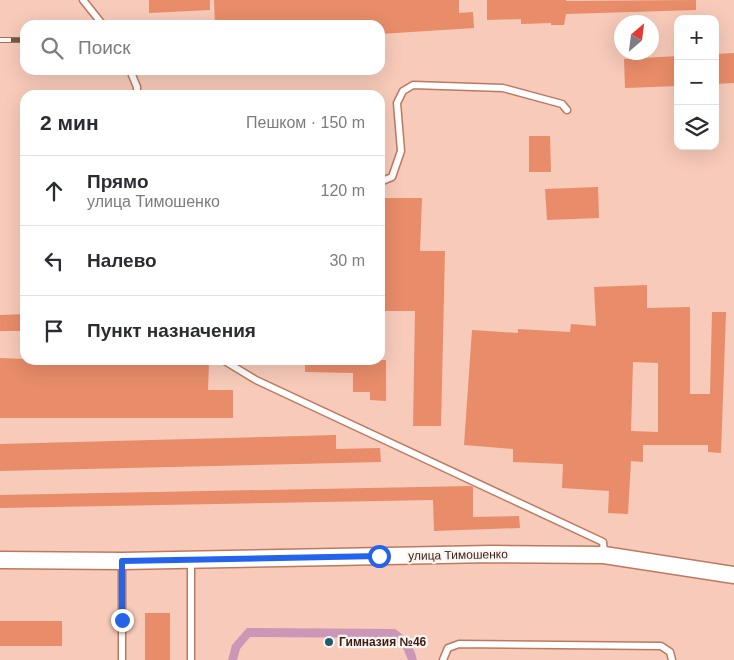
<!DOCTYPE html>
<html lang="ru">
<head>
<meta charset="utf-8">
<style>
	:root { --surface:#fff; --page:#f7f7f7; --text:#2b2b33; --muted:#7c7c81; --line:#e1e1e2 }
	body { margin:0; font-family:Helvetica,sans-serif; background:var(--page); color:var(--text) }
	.controls { position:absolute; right:15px; top:15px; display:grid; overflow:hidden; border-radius:10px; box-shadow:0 5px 20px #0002 }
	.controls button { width:45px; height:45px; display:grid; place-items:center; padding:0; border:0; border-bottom:1px solid var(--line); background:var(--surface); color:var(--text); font:25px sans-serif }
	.compass { position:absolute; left:614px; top:15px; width:45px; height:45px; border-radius:50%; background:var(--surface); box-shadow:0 5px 20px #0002; rotate:28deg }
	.stop { position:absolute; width:15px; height:15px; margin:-11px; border:4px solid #2563eb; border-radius:50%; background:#fff }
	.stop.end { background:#2563eb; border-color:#fff; box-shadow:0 1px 5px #0008 }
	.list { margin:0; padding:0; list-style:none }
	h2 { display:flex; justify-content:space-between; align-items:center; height:65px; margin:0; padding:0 20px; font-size:21px }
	h2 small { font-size:16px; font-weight:400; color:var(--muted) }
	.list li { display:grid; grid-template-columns:32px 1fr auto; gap:15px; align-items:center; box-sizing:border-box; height:70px; padding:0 20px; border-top:1px solid var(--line) }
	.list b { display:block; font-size:19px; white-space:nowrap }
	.list p { margin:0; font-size:16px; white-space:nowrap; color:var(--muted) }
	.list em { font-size:16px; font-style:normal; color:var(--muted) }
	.icon { flex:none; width:28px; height:28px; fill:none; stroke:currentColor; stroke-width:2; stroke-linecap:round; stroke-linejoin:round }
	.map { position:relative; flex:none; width:734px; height:660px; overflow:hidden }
	.search { position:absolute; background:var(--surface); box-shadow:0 5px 20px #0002; left:20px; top:20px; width:365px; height:55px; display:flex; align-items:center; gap:12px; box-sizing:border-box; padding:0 18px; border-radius:15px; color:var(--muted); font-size:19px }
	.panel { position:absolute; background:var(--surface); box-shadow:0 5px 20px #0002; left:20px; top:90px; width:365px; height:275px; border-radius:15px }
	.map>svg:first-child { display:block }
	.green { fill:#cb97b7 }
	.building { fill:#e88c69; fill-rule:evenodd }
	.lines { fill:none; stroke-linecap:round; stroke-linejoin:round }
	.service-casing { stroke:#bd795f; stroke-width:9 }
	.tertiary-casing { stroke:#bd795f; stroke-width:19 }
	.service { stroke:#fff; stroke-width:6 }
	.tertiary { stroke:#fff; stroke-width:16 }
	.rail-casing { stroke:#78564a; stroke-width:5.5 }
	.rail { stroke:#fcf4f1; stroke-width:4; stroke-dasharray:11; stroke-linecap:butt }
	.route { stroke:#2563eb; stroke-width:6 }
	.poi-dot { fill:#1b5e72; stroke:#fcf4f1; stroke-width:2 }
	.labels { text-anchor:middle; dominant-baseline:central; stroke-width:4.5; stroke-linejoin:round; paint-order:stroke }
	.street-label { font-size:12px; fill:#3a1e14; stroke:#fcf4f1 }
	.poi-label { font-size:12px; font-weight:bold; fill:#3a1e14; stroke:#fcf4f1; text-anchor:start }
</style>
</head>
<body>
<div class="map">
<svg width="734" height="660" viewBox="0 0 734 660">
	<rect width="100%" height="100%" fill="#f7cab9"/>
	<!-- green -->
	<path class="green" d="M247,628L395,629C407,637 414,646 417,660H408L403,648L392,638L250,637L240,649L237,660H228L232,645Z"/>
	<!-- building -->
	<g class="building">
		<path d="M149,0H210V10L149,13Z"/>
		<path d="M214,0H459V13L473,12L474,28L380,34V25H215Z"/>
		<path d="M487,0H566V1L696,0V10L566,14L564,25H551V23L521,24V19L487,20Z"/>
		<path d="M734,53V83L715,84V54Z"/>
		<path d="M678,56V86L625,88L624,59Z"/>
		<path d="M529,136H550L551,172H529Z"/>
		<path d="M598,187L599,218L547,220L545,189Z"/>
		<path d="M380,198H422L420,251H445L441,426H413L415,311H380Z"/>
		<path d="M647,285V308L690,307V394H710L712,312H726L721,453L708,452V445H643V462L631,461L628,514L608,513L609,491L562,488L563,464L513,462V449L464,445L472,330L518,333V329L570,332L571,324L596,326L594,287ZM633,362L658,363V432L631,431Z"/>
		<path d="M25,314V331H0V315Z"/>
		<path d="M0,358L25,359V360L209,362L208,390H233V418H0Z"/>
		<path d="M305,360H386V401L370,400V392H353V373L305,372Z"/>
		<path d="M336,435V449L380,448L381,462L0,471V444Z"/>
		<path d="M471,486L473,487V517L519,516L520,528L434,531L433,500L0,508V495Z"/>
		<rect x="145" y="613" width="25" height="47"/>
		<rect x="0" y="621" width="62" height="25"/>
	</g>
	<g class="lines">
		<defs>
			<g id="service">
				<path d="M83,0L103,25"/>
				<path d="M130,70L137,87V95"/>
				<path d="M380,182L392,177L401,151L397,103L403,91L413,85L503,88L562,104L567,110"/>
				<path d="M223,360L256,380L603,542L604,554"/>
				<path d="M122,561V660"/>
				<path d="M191,660V560"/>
				<path d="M443,660L448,648L459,644L661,646L670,652L672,660"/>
			</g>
			<path id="tertiary" d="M0,560L122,561L492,554L604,555L734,575"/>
		</defs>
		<!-- service casing -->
		<use href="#service" class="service-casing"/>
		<!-- tertiary casing -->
		<use href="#tertiary" class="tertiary-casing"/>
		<!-- service -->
		<use href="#service" class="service"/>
		<!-- tertiary -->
		<use href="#tertiary" class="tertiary"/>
		<defs>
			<path id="rail" d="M0,40H25"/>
		</defs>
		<!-- rail casing -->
		<use href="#rail" class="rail-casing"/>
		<!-- rail -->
		<use href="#rail" class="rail"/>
	</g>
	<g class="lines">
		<!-- route -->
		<path class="route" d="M122,620V561L379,556"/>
	</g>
	<!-- markers -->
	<circle class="poi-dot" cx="329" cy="642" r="5"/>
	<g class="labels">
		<!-- street labels -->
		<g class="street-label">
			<text transform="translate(458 555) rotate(-1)">улица Тимошенко</text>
		</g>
		<!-- poi labels -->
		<g class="poi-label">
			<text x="339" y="642">Гимназия №46</text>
		</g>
	</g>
</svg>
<div class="controls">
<button>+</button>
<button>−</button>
<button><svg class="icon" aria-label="layers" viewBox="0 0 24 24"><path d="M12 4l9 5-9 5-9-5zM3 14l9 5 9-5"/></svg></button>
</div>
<svg class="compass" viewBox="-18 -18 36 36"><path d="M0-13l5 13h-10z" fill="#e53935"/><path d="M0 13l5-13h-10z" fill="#7c7c81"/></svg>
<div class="stop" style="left:379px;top:556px"></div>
<div class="stop end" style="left:122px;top:620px"></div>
<div class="search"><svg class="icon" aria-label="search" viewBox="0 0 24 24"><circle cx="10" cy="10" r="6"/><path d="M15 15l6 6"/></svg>Поиск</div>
<section class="panel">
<h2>2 мин<small>Пешком · 150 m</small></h2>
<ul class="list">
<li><svg class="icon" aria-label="ahead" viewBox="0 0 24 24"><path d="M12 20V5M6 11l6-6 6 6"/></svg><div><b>Прямо</b><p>улица Тимошенко</p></div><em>120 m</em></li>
<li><svg class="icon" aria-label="left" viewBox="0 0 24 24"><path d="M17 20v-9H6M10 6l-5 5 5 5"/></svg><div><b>Налево</b></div><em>30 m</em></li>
<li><svg class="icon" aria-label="arrive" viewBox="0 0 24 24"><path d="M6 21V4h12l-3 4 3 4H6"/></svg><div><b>Пункт назначения</b></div></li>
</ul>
</section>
</div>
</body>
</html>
